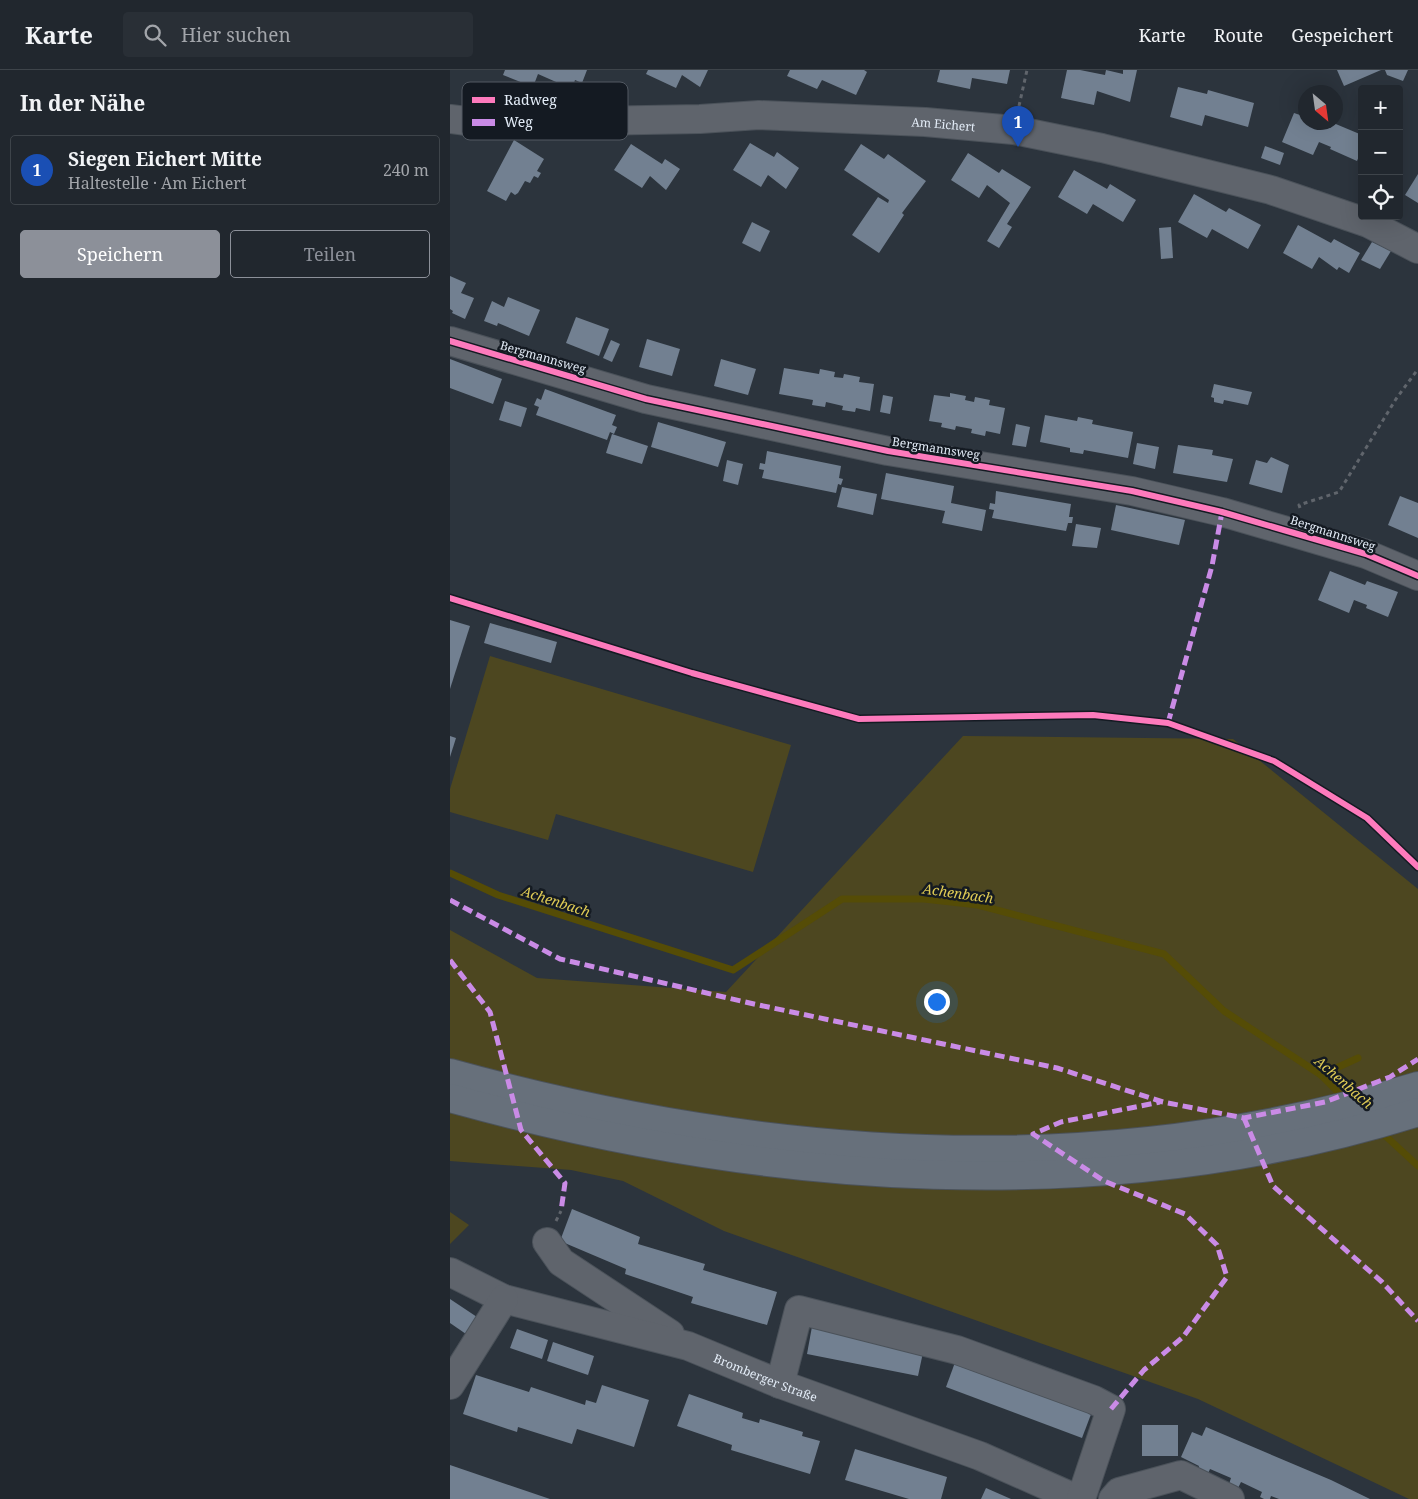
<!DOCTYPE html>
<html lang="de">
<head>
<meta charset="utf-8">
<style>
	:root { --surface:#21272e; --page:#292f36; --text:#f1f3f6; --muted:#a2a5aa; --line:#3e444a; --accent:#8c9099 }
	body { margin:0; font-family:"Noto Serif",serif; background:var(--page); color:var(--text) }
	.controls { position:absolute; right:15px; top:15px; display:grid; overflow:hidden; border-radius:5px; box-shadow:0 5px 20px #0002 }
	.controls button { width:45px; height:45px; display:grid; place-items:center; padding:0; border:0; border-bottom:1px solid var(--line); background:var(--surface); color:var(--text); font:25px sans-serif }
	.compass { position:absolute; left:848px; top:15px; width:45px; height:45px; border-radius:50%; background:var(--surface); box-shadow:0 5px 20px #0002; rotate:151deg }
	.you { position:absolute; left:486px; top:931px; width:18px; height:18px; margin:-12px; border:4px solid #fff; border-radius:50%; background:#1a73e8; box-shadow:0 0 0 8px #1a73e833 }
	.badge { display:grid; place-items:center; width:32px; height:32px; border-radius:50%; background:var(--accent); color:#fff; font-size:16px; font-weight:700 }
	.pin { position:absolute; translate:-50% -41px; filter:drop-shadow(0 1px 2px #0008) }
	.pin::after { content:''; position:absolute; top:26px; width:18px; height:15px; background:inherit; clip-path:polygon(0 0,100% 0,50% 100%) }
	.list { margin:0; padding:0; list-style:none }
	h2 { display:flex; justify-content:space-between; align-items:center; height:65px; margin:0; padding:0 20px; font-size:21px }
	h2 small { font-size:16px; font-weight:400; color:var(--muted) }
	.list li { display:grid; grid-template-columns:32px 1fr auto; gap:15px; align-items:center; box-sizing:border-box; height:70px; margin:0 10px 10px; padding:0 10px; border:1px solid var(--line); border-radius:5px }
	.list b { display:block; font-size:19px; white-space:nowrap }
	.list p { margin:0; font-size:16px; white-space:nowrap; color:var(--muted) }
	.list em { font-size:16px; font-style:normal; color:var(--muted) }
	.actions { display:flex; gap:10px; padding:15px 20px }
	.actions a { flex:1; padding:11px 0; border:1px solid var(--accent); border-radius:5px; text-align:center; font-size:18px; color:var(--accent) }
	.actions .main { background:var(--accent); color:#fff }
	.icon { flex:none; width:28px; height:28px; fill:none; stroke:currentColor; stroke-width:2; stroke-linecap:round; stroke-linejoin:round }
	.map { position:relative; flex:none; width:968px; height:1429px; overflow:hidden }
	header { display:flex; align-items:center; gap:30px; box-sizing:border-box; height:70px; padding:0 25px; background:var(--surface); border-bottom:1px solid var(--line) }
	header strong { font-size:24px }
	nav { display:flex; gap:28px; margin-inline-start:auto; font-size:18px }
	.search { width:350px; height:45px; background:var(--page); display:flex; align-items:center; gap:12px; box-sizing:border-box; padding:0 18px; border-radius:5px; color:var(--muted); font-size:19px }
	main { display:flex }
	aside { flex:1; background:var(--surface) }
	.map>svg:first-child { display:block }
	.green { fill:#4d4720 }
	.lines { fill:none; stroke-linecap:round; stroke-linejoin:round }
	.stream { stroke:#554c06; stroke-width:7 }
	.building { fill:#728091 }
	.minor-casing { stroke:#4b525a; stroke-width:30 }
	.highway-casing { stroke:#4b525a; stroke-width:30 }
	.path { stroke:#60656c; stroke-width:3; stroke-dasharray:4 4; stroke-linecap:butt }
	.minor { stroke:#5f646c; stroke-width:28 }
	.highway { stroke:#67707b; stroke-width:28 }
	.quiet { stroke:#ca8be6; stroke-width:5; stroke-dasharray:10 5; stroke-linecap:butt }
	.cycleway-casing { stroke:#141a22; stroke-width:9 }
	.cycleway { stroke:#fd7abc; stroke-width:6 }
	.labels { text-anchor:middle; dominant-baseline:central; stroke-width:5; stroke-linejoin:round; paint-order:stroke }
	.street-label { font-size:12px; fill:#e3ecf7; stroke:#141a22 }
	.water-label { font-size:14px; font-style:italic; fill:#dfcb55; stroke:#141a22 }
	.key { fill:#141a22; stroke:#525962; stroke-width:1 }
	.key-label { font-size:14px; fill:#e3ecf7 }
</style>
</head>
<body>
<header>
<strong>Karte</strong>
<div class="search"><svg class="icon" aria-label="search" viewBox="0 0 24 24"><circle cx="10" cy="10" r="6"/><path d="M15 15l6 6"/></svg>Hier suchen</div>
<nav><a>Karte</a><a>Route</a><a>Gespeichert</a></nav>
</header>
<main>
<aside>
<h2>In der Nähe<small></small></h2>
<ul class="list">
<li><span class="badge" style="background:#1a4fb4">1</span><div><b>Siegen Eichert Mitte</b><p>Haltestelle · Am Eichert</p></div><em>240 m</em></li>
</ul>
<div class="actions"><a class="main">Speichern</a><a>Teilen</a></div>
</aside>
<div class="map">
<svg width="968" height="1429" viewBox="0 0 968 1429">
	<rect width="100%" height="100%" fill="#2c343d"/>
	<!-- green -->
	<g class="green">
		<path d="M40,586L341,675L303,802L106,744L98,770L0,742V719Z"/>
		<path d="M513,666L783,669L968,819V1429H959L748,1329L274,1161L173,1111L121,1100L0,1091V860L87,908L276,922Z"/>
		<path d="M0,1142L19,1155L0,1174Z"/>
	</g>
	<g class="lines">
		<!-- stream -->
		<g class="stream">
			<path d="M0,803L48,825L283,900L392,829H474L528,835L714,884L774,941L871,1005L894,1028"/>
			<path d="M871,1005L908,988"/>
			<path d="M928,1059L968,1096"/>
		</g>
	</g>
	<!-- building -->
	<g class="building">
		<path d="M55,0H137L132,13L125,10L122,19L88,4L83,17L53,5Z"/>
		<path d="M198,0H258L250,17L232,5L226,18L196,4Z"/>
		<path d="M340,0H414L417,2L406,25L372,10L367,19L337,6Z"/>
		<path d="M490,0H560L557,14L522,8L520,19L487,12Z"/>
		<path d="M617,0H630L655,5L656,0L673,4V0H687L680,32L647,21L644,35L611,28Z"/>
		<path d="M887,0H931L894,16Z"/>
		<path d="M935,0H958L953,11L937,5Z"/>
		<path d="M728,17L757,24L758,20L804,33L798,57L755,45L752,56L720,47Z"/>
		<path d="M844,43L856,47V52H868L879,57L881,52L912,65V79L907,91L880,79L881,77L869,72L863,85L832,72Z"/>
		<path d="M64,70L94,89L87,101L91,103L88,108L84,106L80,113L75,111L68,123L65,125L61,122L56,131L37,121Z"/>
		<path d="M300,73L324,87L327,82L349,98L336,119L318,105L311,117L283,100Z"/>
		<path d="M181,74L212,94L215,89L230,99L216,120L200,106L192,118L164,100Z"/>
		<path d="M411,74L434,89L438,84L476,111L452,143L454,145L429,183L402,165L428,127L438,133L439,130L394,100Z"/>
		<path d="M815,76L834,83L830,95L811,88Z"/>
		<path d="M518,83L549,103L552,99L581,117L557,154L562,157L549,178L537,171L560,133L537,115L529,128L501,110Z"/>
		<path d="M624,100L657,119L660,114L686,130L673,152L643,134L637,144L608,127Z"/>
		<path d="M968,104V133L955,125Z"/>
		<path d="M744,124L776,142L779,138L811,155L798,179L762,159L757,168L728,152Z"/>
		<path d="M302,152L320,161L310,182L292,173Z"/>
		<path d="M848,155L881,173L884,169L910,183L899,203L889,197L887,200L869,187L862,199L833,183Z"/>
		<path d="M721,157L723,188L711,189L709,158Z"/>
		<path d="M922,172L941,181L930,199L911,190Z"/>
		<path d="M0,206L16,213L11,223L24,228L15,249L2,243L3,241L0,239Z"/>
		<path d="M58,227L90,240L79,266L48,253L47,256L34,251L42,231L54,237Z"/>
		<path d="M126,247L159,259L149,286L116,273Z"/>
		<path d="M197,269L230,279L222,306L189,297Z"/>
		<path d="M161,270L170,274L162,292L153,288Z"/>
		<path d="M0,289L52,309L43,334L0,318Z"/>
		<path d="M271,289L306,299L298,325L264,316Z"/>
		<path d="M334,298L369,304L370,299L385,302L384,307L393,308L394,304L410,307L409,312L424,314L420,341L406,338L405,342L392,340L393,336L376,332L375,337L362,335L363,330L329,324Z"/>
		<path d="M764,314L802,322L798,335L774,330L773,334L764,332V328L761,327Z"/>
		<path d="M95,319L166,345L162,355L167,357L164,364L160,362L157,370L86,345L89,337L84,335L87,328L91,330Z"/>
		<path d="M500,323L516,326L515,330L524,332L525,327L540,330L539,335L555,338L550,364L536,361L535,366L521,363L522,359L506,356L505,360L491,357L492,353L479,351L484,325L500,327Z"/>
		<path d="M433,325L443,327L440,344L430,342Z"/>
		<path d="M55,331L77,338L71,357L49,350Z"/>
		<path d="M595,345L627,351L628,347L643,350L642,354L683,362L678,388L634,380L633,384L620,382V378L590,372Z"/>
		<path d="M208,352L276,372L268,397L201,377Z"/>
		<path d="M566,354L580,357L576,377L562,375Z"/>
		<path d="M162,364L198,376L192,394L156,383Z"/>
		<path d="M687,373L709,377L705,399L683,394Z"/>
		<path d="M728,375L763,380L762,385L783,389L777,412L723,403Z"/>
		<path d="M317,381L391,396L389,408L393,409L391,415L388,414L386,423L312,408L314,400L309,399L310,393L315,394Z"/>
		<path d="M821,387L839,395L832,423L799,414L806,390L817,393Z"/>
		<path d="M277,390L293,394L288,415L273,411Z"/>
		<path d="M436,403L504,416L501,433L536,440L532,461L492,453L495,441L431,429Z"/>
		<path d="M392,417L427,424L423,445L387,437Z"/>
		<path d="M546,421L621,434L619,447H623L622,453H618L616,461L542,448L544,440L539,439L540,433L545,434Z"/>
		<path d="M950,426L968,433V468L938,455Z"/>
		<path d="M666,435L735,450L729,475L661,460Z"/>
		<path d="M626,454L651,458L647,478L622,476Z"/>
		<path d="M880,501L915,515L917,511L948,522L938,547L916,538L917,535L904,530L899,543L868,530Z"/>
		<path d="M0,550L20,556L0,619Z"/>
		<path d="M40,553L107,572L101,593L34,573Z"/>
		<path d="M0,666L6,668L0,687Z"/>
		<path d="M122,1139L190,1167L188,1174L255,1194L253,1200L327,1222L317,1255L241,1233L243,1227L175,1204L176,1199L110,1171Z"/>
		<path d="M0,1229L27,1247L16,1264L0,1253Z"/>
		<path d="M363,1251L475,1273L468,1306L357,1284Z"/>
		<path d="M67,1259L98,1270L92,1289L60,1278Z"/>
		<path d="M103,1272L144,1286L138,1305L97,1291Z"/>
		<path d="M507,1287L643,1339L632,1368L496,1317Z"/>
		<path d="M26,1305L79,1322L81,1317L135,1335L136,1330L146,1333L152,1315L199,1330L184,1377L127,1359L122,1374L68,1357L67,1362L13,1344Z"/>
		<path d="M239,1324L293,1343L292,1348L309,1353L310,1349L353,1362L352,1366L370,1371L360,1404L281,1380L282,1375L227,1356Z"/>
		<rect x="692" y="1355" width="36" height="31"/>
		<path d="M756,1357L881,1410L920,1429H829L821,1426L820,1429H814L810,1427L812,1422L791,1412L788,1418L779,1414L781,1408L760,1399L757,1406L747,1402L749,1396L731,1387L742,1362L752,1366Z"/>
		<path d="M405,1379L497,1407L491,1429H459L395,1410Z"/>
		<path d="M0,1395L100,1429H0Z"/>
		<path d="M536,1418L561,1429H531Z"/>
	</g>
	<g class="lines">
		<defs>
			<g id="minor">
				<path id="s1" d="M0,49L32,53L250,49L309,45L475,52L564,60L652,78L821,120L918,153L968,179"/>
				<path d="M0,271L196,329L438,381L682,421L772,442L916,484L968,506"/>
				<path d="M97,1172L111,1192L220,1264"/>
				<path id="s2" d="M0,1202L54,1229L238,1276L330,1314L530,1386L627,1429"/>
				<path d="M330,1314L349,1240L507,1280L644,1330L661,1339L631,1429"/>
				<path d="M0,1315L54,1229"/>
				<path d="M663,1429L669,1422L731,1405L780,1429"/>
			</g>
			<g id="highway">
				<path d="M0,1003C319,1091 649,1114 968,1016"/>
				<path d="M0,1028C314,1115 654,1141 968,1042"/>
			</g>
		</defs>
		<!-- minor casing -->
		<use href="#minor" class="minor-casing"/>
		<!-- highway casing -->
		<use href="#highway" class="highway-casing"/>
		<!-- path -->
		<g class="path">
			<path d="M569,36L577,0"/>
			<path d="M850,438L849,435L889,422L946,329L968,299"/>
			<path d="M106,1151L111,1141"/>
		</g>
		<!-- minor -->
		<use href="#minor" class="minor"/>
		<!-- highway -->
		<use href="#highway" class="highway"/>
		<!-- quiet -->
		<g class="quiet">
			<path d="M718,653L762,496L772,442"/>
			<path d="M0,830L110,889L304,934L607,998L713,1032L794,1048L875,1032L940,1007L968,989"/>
			<path d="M0,890L40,942L71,1060L115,1113L111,1141"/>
			<path d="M794,1048L823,1116L932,1212L968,1251"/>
			<path d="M661,1339L694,1300L733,1267L777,1207L767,1175L735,1144L654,1111L583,1064L611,1052L710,1032"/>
		</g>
		<defs>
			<g id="cycleway">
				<path d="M0,271L196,329L438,381L682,421L772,442L916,484L968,506"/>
				<path d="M0,528L242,603L409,649L643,645L718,653L824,691L917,748L968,797"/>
			</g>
		</defs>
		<!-- cycleway casing -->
		<use href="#cycleway" class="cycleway-casing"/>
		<!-- cycleway -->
		<use href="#cycleway" class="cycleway"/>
	</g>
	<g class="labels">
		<!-- street labels -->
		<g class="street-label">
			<text stroke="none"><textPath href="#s1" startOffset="494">Am Eichert</textPath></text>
			<text transform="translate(93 287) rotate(16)">Bergmannsweg</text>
			<text transform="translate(486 378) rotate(9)">Bergmannsweg</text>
			<text transform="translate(883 463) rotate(18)">Bergmannsweg</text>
			<text stroke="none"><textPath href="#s2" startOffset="334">Bromberger Straße</textPath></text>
		</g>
		<!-- water labels -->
		<g class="water-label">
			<text transform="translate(508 823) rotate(8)">Achenbach</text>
			<text transform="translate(106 831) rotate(18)">Achenbach</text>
			<text transform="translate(894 1012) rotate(41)">Achenbach</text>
		</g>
	</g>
	<!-- legend -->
	<rect x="12" y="12" width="166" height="58" rx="8" class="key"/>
	<rect x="22" y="27" width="23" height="6" fill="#fd7abc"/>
	<rect x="22" y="49" width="23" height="7" fill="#ca8be6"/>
	<g class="key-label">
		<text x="54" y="35">Radweg</text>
		<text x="54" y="57">Weg</text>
	</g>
</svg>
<div class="controls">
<button>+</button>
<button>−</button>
<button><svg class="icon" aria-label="locate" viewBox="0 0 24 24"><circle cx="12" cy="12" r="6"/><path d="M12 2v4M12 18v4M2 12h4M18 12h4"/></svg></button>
</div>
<svg class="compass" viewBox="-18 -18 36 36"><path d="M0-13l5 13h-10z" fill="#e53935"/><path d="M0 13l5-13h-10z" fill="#a2a5aa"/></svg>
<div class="you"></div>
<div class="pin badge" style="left:568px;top:77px;background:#1a4fb4">1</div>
</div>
</main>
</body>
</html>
